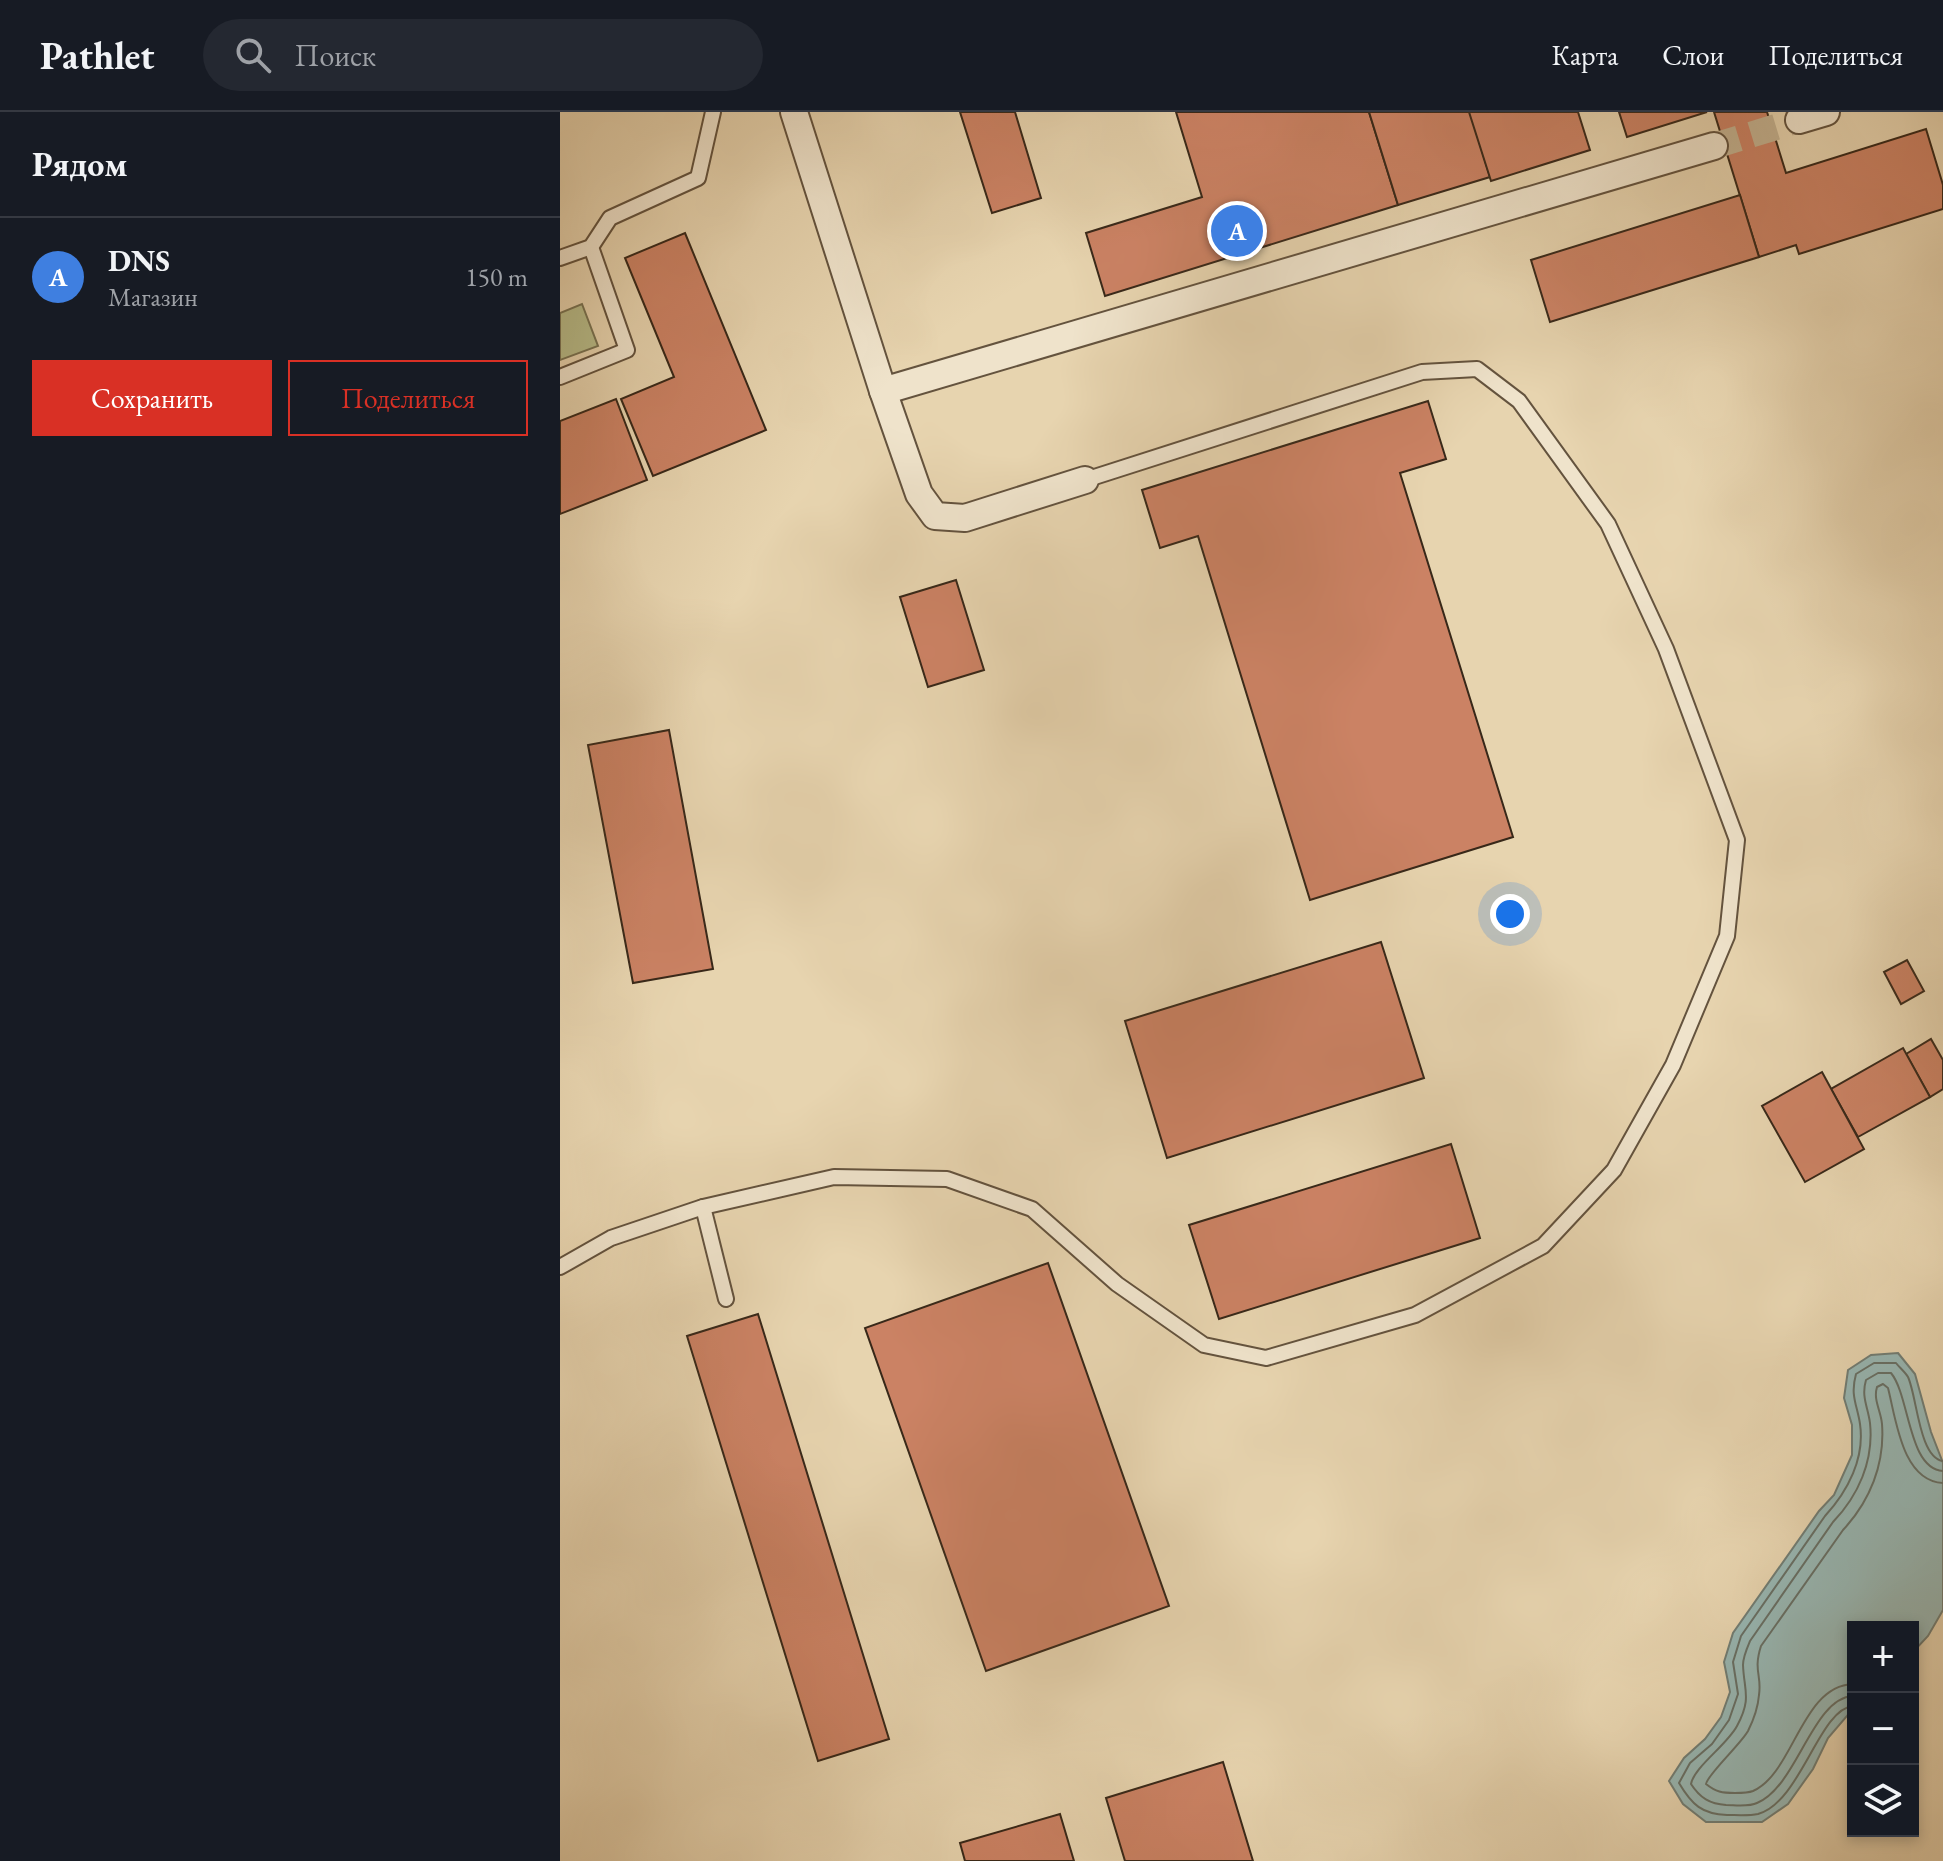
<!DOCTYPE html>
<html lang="ru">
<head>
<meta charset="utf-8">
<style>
	:root { --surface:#171b24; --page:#242831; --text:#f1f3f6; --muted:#9ea1a6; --line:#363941; --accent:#d93025 }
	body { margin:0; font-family:"EB Garamond",serif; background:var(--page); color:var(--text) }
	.controls { position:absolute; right:24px; bottom:24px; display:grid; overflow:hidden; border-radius:0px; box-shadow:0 4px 12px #0003 }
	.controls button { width:72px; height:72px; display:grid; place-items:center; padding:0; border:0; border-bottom:2px solid var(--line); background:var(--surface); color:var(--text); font:40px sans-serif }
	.you { position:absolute; left:950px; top:802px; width:28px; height:28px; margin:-20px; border:6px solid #fff; border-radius:50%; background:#1a73e8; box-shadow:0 0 0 12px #1a73e833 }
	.badge { display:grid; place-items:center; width:52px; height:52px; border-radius:50%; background:var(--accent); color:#fff; font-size:26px; font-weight:700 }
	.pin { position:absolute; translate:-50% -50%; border:4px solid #fff; box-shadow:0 2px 8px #0006 }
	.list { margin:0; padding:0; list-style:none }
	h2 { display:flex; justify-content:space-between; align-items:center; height:104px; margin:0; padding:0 32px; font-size:34px }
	h2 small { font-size:26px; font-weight:400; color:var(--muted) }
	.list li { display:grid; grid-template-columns:52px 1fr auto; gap:24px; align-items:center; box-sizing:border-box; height:120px; padding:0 32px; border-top:2px solid var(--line) }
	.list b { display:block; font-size:30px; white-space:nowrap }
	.list p { margin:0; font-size:26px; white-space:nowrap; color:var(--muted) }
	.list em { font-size:26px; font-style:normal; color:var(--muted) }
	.actions { display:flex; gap:16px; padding:24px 32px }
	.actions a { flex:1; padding:18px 0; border:2px solid var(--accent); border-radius:0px; text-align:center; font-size:28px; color:var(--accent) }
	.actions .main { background:var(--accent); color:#fff }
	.icon { flex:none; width:44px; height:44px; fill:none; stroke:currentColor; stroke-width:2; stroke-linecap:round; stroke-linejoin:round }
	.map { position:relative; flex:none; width:1383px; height:1749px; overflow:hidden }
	header { display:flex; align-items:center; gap:48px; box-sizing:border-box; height:112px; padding:0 40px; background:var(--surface); border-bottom:2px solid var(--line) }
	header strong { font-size:38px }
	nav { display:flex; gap:44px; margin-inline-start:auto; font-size:28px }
	.search { width:560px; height:72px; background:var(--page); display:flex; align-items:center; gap:20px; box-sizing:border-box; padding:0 28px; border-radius:44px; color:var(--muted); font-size:30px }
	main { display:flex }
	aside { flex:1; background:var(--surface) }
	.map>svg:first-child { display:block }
	.green { fill:#b7bc8a; stroke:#787252; stroke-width:2 }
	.water { fill:#98b7b3; stroke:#727e75; stroke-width:2 }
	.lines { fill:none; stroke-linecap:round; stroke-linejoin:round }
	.shore { stroke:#687066; stroke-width:2 }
	.building { fill:#cb8264; stroke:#382819; stroke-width:2 }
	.street-tunnel { stroke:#c4b291; stroke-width:26; stroke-dasharray:26 13; stroke-linecap:butt }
	.lane-casing { stroke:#64533e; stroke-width:18 }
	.street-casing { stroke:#64533e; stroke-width:30 }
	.lane { stroke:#efe3cb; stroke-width:14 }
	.street { stroke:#efe3cb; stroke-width:26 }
</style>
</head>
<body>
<header>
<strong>Pathlet</strong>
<div class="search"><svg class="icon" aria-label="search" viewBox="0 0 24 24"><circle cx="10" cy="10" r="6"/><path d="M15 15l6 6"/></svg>Поиск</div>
<nav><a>Карта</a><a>Слои</a><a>Поделиться</a></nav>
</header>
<main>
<aside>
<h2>Рядом<small></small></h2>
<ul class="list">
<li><span class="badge" style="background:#3f7fe0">A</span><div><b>DNS</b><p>Магазин</p></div><em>150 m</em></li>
</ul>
<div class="actions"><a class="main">Сохранить</a><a>Поделиться</a></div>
</aside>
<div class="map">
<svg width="1383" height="1749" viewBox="0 0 1383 1749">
	<rect width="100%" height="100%" fill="#e7d4af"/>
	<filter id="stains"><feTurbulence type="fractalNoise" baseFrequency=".0025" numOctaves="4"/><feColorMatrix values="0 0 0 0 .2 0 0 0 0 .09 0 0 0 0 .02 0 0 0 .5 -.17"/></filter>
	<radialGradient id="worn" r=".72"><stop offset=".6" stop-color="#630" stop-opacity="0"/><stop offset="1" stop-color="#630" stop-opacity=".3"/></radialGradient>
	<!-- green -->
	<path class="green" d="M22,192L38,234L0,248V201Z"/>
	<!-- water -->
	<path class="water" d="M1338,1241L1355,1262L1371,1320L1383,1351V1498L1368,1524L1353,1540V1515H1293V1597L1268,1626L1253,1657L1228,1692L1202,1710H1146L1123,1692L1109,1669L1124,1646L1145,1627L1161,1605L1170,1580L1164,1550L1173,1521L1259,1399L1274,1383L1292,1343V1313L1284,1286L1288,1258L1311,1243Z"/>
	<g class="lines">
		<!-- shore -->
		<g class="shore">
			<path d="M1293,1572C1241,1574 1234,1661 1193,1679C1188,1681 1180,1681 1175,1681C1162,1681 1156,1680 1146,1672C1147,1663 1180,1633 1188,1619C1193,1609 1198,1595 1199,1583C1202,1563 1193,1559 1201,1534L1283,1418C1310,1389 1325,1352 1322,1312C1321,1299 1313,1288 1317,1275L1323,1272L1328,1276C1336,1307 1342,1369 1383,1371"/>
			<path d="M1293,1584C1252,1586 1237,1675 1197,1691C1189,1695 1175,1693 1166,1693C1150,1692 1140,1686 1131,1672C1134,1655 1167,1633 1177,1614C1192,1586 1184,1579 1183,1553C1183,1545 1187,1536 1190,1529L1273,1410C1298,1384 1314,1349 1310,1311C1308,1295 1301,1285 1306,1268L1318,1261H1331C1350,1284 1348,1357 1383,1359"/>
			<path d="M1293,1594C1259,1597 1241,1690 1198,1702C1189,1704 1176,1703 1167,1703C1142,1702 1132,1693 1119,1671L1130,1651L1152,1632L1169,1608L1178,1582L1173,1550L1181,1524L1265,1404C1288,1379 1305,1346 1300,1312C1297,1292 1290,1284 1296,1262L1314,1251H1336C1339,1255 1345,1260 1348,1265C1357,1284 1359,1346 1383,1349"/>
		</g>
	</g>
	<!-- building -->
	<g class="building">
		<path d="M400,0H455L481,86L432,101Z"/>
		<path d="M616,0H809L838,93L545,184L526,121L642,85Z"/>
		<path d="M809,0H910L930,65L838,93Z"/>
		<path d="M909,0H1018L1030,38L931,69Z"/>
		<path d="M1059,0H1147L1067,25Z"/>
		<path d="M1154,0H1207L1226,61L1366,17L1383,73V97L1239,142L1236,133L1199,145Z"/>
		<path d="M1180,83L1199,145L990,210L971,148Z"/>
		<path d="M125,121L206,318L93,364L61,287L114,265L65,146Z"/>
		<path d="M56,287L87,368L0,402V309Z"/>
		<path d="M868,289L886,347L840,361L953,725L750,788L638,424L600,436L582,378Z"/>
		<path d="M396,468L424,558L368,575L340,485Z"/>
		<path d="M109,618L153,857L73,871L28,633Z"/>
		<path d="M821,830L864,966L607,1046L565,909Z"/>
		<path d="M1347,848L1364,879L1341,892L1324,860Z"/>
		<path d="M1371,927L1383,948V977L1370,985L1346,942Z"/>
		<path d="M1343,936L1370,985L1298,1025L1271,977Z"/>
		<path d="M1262,960L1304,1037L1245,1070L1202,994Z"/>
		<path d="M891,1032L920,1126L659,1207L629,1113Z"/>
		<path d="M488,1151L609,1494L426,1559L305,1216Z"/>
		<path d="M198,1202L329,1627L258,1649L127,1224Z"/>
		<path d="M663,1650L693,1749H565L546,1686Z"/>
		<path d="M500,1702L514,1749H405L400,1731Z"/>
	</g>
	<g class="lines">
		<!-- street-tunnel -->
		<path class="street-tunnel" d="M1154,34L1239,8"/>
		<defs>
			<g id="lane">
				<path d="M0,146L31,135L50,106L138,66L153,0"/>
				<path d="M0,265L67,238L31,135"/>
				<path d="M143,1095L166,1187"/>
				<path d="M0,1155L51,1126L143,1095L274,1065L387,1067L472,1097L557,1172L644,1233L706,1246L855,1203L983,1134L1054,1058L1113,953L1167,824L1177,728L1106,537L1048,412L959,289L917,257L862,260L525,368"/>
			</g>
			<g id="street">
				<path d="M234,0L323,279L359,382L375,404L405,406L525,368"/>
				<path d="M1239,8L1266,0"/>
				<path d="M323,279L1154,34"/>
			</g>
		</defs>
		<!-- lane casing -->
		<use href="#lane" class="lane-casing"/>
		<!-- street casing -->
		<use href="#street" class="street-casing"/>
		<!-- lane -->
		<use href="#lane" class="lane"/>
		<!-- street -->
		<use href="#street" class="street"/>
	</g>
	<rect width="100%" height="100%" filter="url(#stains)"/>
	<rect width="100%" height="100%" fill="url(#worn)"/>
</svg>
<div class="controls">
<button>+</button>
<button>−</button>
<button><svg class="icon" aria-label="layers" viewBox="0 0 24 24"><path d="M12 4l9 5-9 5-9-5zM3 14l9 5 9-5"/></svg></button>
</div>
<div class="you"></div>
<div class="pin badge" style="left:677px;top:119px;background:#3f7fe0">A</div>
</div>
</main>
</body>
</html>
